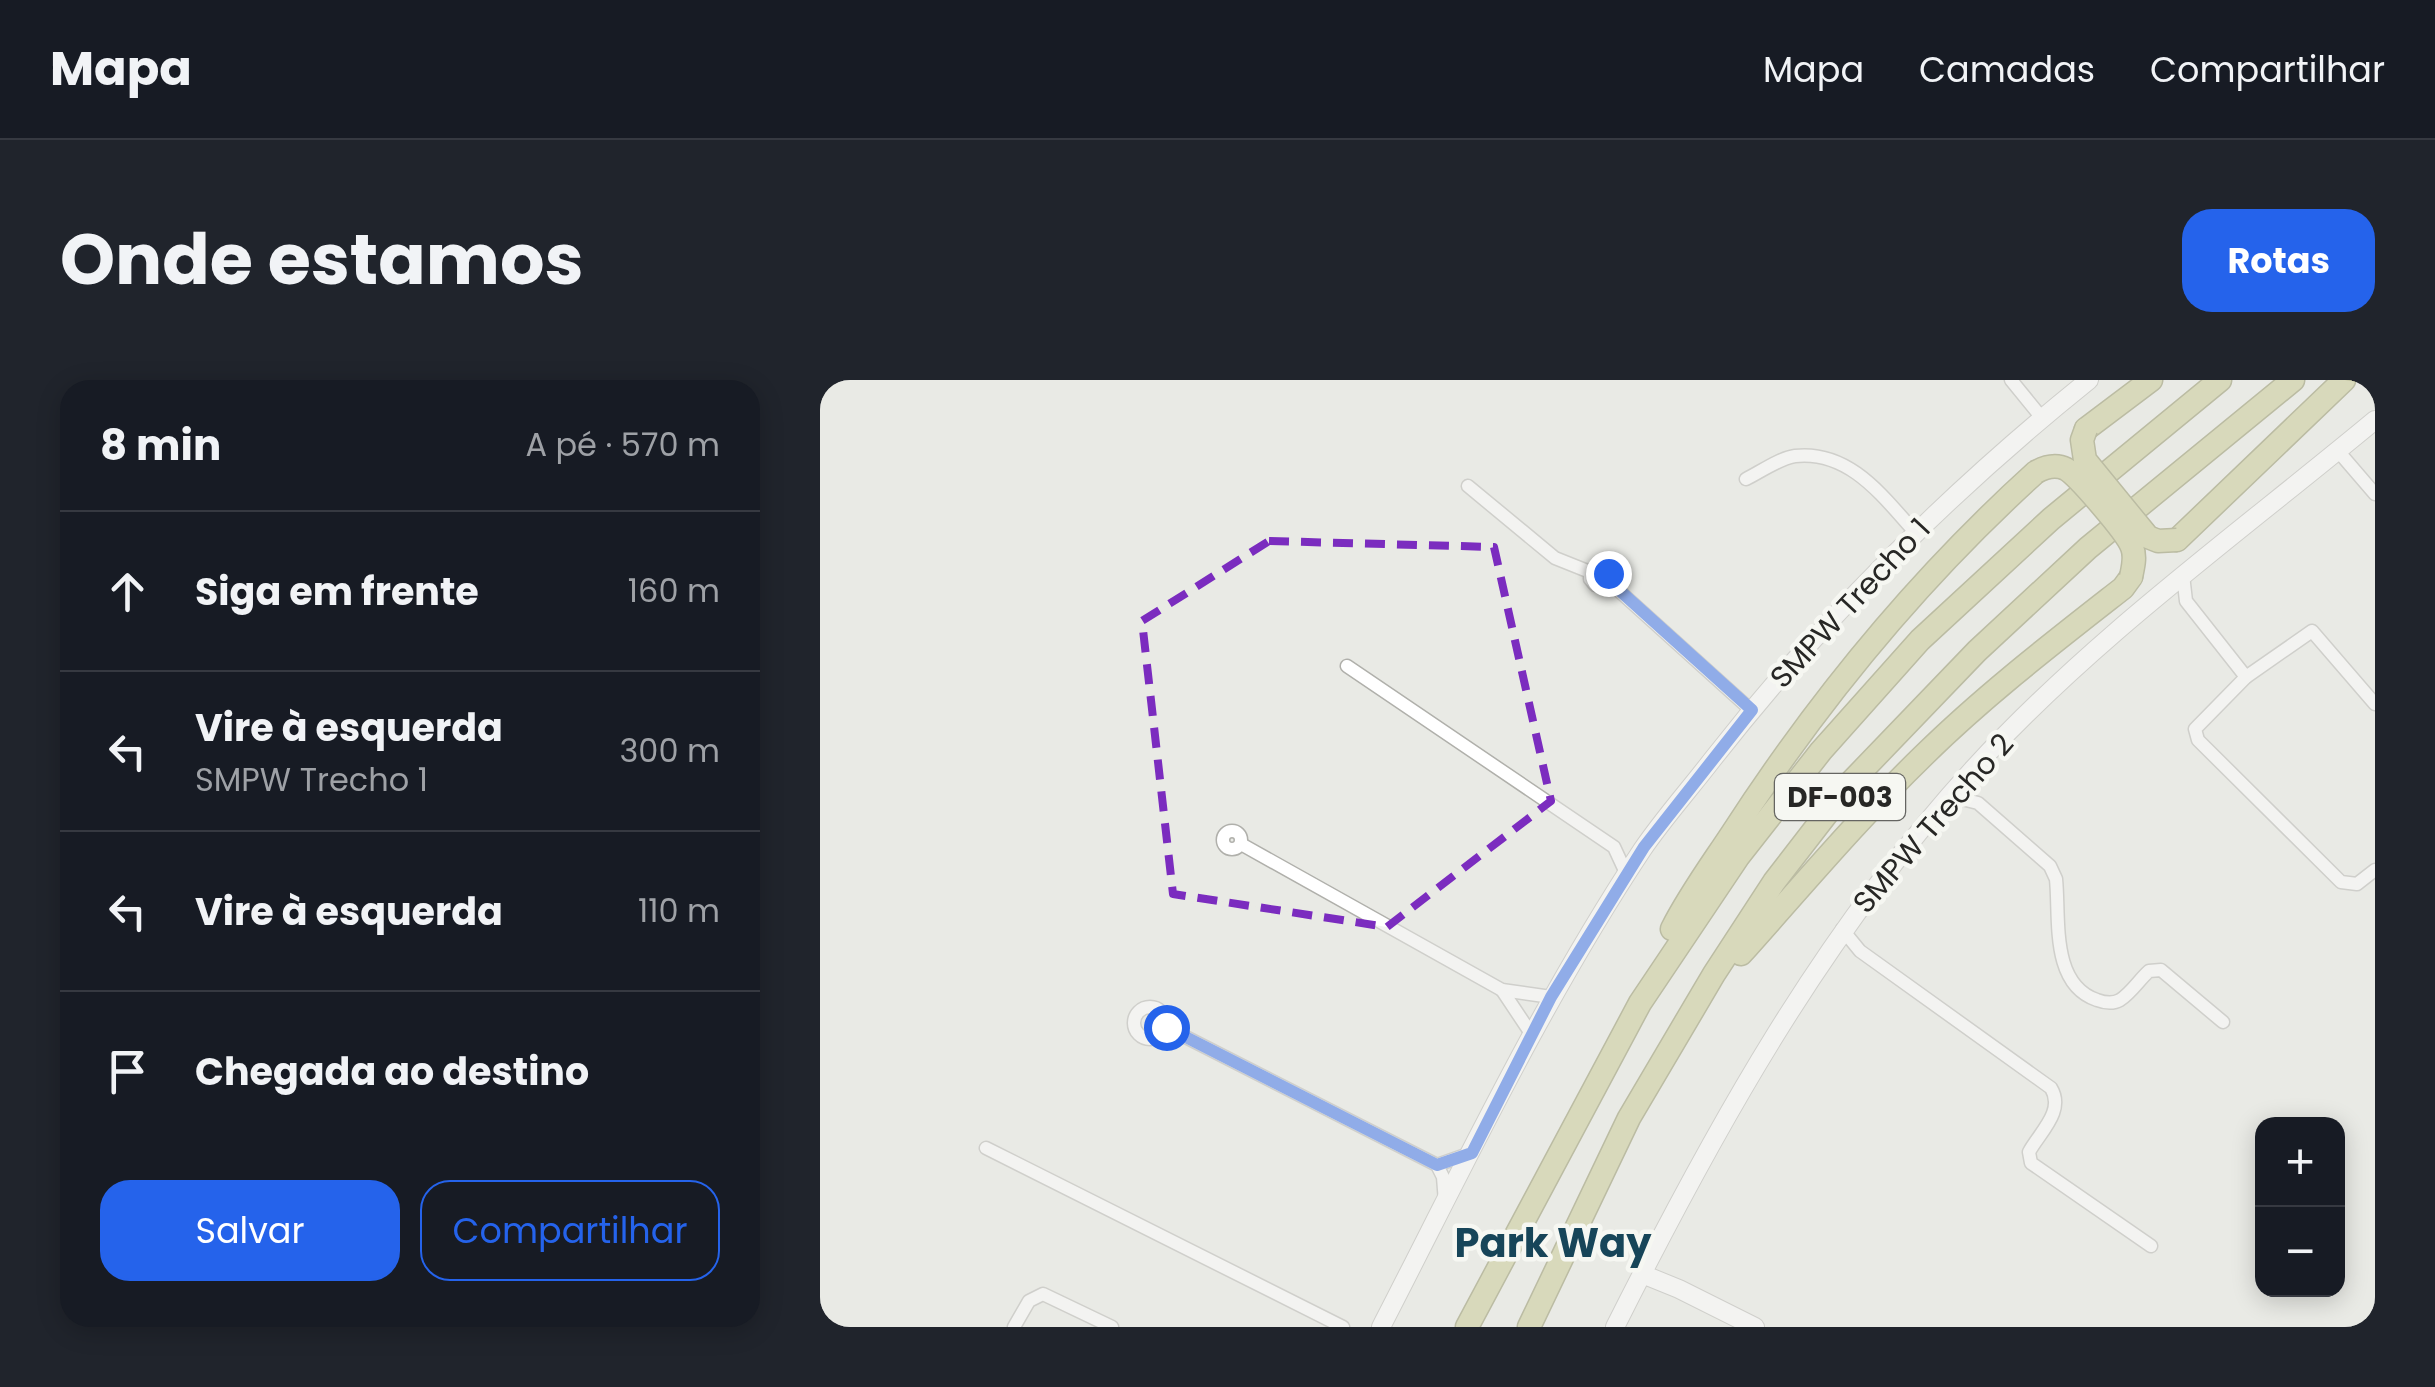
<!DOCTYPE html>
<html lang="pt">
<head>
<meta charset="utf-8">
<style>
	:root { --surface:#171b24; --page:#20242c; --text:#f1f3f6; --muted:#9ea1a6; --line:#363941; --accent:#2563eb }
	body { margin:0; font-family:Poppins,sans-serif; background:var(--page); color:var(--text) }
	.controls { position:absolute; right:30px; bottom:30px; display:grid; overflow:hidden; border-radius:20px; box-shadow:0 5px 25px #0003 }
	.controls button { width:90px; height:90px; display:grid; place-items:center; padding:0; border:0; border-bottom:2px solid var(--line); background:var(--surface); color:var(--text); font:50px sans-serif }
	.stop { position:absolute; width:30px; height:30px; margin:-22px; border:8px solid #2563eb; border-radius:50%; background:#fff }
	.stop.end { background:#2563eb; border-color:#fff; box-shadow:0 2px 10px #0008 }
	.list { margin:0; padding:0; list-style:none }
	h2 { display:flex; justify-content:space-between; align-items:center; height:130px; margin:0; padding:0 40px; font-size:42px }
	h2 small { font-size:32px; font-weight:400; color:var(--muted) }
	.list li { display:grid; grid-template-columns:65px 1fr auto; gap:30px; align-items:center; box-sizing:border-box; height:160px; padding:0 40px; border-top:2px solid var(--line) }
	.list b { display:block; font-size:38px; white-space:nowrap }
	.list p { margin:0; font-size:32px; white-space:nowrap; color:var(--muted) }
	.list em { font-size:32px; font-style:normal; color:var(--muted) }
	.actions { display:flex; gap:20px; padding:30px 40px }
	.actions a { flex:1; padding:22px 0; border:2px solid var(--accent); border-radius:30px; text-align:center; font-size:35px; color:var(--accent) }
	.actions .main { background:var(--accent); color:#fff }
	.icon { flex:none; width:55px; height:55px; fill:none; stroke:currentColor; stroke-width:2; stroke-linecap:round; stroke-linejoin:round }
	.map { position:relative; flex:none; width:1555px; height:947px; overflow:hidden; border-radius:30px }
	header { display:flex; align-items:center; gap:60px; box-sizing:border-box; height:140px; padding:0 50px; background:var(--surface); border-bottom:2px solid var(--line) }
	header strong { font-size:48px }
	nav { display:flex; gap:55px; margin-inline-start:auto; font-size:35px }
	.intro { display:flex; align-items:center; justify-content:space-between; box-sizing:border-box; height:240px; padding:0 60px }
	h1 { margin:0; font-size:70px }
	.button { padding:25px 45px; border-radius:30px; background:var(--accent); color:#fff; font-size:35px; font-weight:700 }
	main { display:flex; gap:60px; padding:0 60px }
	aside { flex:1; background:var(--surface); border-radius:30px; box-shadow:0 5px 25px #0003 }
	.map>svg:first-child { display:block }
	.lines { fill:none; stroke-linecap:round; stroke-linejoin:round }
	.minor-casing { stroke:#b0b0ab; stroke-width:15 }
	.tertiary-casing { stroke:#b0b0ab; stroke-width:20 }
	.trunk-casing { stroke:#838552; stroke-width:25 }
	.minor { stroke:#fff; stroke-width:12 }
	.tertiary { stroke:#fff; stroke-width:18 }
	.trunk { stroke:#c4c688; stroke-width:22 }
	.trunk-bridge-casing { stroke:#838552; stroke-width:25; stroke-linecap:butt }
	.trunk-bridge { stroke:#c4c688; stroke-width:22 }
	.route { stroke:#2563eb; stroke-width:12 }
	.marked { fill:none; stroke:#7b2cbf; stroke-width:8; stroke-dasharray:20 12; stroke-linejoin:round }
	.labels { text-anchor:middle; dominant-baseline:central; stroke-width:9; stroke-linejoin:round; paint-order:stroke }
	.shield { fill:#f6f7f2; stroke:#656562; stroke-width:2.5 }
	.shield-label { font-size:28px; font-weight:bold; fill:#272725 }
	.street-label { font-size:30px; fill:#272725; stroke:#f6f7f2 }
	.district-label { font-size:40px; font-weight:bold; fill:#174559; stroke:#f6f7f2 }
</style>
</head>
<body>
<header>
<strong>Mapa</strong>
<nav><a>Mapa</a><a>Camadas</a><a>Compartilhar</a></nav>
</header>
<div class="intro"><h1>Onde estamos</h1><a class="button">Rotas</a></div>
<main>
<aside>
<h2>8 min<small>A pé · 570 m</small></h2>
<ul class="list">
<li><svg class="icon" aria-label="ahead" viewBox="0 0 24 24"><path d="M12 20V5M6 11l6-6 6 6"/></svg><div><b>Siga em frente</b></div><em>160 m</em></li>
<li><svg class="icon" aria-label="left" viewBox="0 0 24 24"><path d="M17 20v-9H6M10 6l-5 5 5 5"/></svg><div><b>Vire à esquerda</b><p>SMPW Trecho 1</p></div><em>300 m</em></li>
<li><svg class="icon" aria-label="left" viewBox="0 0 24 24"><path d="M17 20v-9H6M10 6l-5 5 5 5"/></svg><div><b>Vire à esquerda</b></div><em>110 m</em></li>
<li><svg class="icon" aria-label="arrive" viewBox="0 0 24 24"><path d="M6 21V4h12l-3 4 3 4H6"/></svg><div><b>Chegada ao destino</b></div></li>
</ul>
<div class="actions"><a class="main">Salvar</a><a>Compartilhar</a></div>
</aside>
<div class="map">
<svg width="1555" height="947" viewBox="0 0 1555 947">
	<rect width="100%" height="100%" fill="#e9eae5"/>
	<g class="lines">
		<defs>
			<g id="minor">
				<path d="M1191,0L1222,38"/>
				<path d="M1518,71L1555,114"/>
				<path d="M926,99C940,92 960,78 975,76C1030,70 1063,117 1095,152"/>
				<path d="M648,106L735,178L770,192L776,187H783L788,193L787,200L782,205H775L770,199V192"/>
				<path d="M1363,195L1366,221L1426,297"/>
				<path d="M787,200L931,330"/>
				<path d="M527,286L794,467L807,495"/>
				<path d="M1555,324L1492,251L1426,297L1375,349L1378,360L1521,502L1537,504L1555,490"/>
				<path d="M1130,416L1158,423L1230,486L1236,499C1240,538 1230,604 1277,620C1285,623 1293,624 1300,620C1311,613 1319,600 1329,591L1341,590L1403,642"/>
				<circle cx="412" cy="460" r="9"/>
				<path d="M421,464L682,610L731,617"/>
				<path d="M1022,549L1040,571L1231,708C1245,731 1220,752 1209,772L1211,783L1331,866"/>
				<path d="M682,610L712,655"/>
				<circle cx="330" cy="643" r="16"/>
				<path d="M346,647L617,785L623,797L625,822"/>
				<path d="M166,768L523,947"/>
				<path d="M617,785L651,773"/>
				<path d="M194,947L209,921L223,914L292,947"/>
			</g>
			<g id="tertiary">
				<path d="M822,894L859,909L935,947"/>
				<path d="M561,947C644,786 722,621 822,470C843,439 869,410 892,380C1004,237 1127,114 1269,0"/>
				<path d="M795,947C896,746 1002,555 1154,388C1274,257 1419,153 1555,40"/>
			</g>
			<g id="trunk">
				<path d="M1266,49L1331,0"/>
				<path d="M1357,160L1524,0"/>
				<path d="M852,549C869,515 892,484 913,452C998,321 1100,197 1216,92"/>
				<path d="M921,574C981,507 1038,439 1103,376C1165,315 1234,262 1303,208L1311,197"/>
				<path d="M647,947L820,623L918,477L1001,371L1100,260L1231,139L1400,0"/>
				<path d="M709,947L809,738L894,594L954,502L1032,401L1157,271L1268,168L1473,0"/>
			</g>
		</defs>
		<!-- minor casing -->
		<use href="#minor" class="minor-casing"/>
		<!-- tertiary casing -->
		<use href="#tertiary" class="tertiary-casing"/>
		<!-- trunk casing -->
		<use href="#trunk" class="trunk-casing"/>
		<!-- minor -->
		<use href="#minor" class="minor"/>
		<!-- tertiary -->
		<use href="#tertiary" class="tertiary"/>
		<!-- trunk -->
		<use href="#trunk" class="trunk"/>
		<defs>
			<g id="trunk-bridge">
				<path d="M1266,49L1262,60L1265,80L1328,157L1338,161L1357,160"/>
				<path d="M1216,92C1225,87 1236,84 1246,89C1258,96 1307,153 1312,167C1316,177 1313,187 1311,197"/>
			</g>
		</defs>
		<!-- trunk-bridge casing -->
		<use href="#trunk-bridge" class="trunk-bridge-casing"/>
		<!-- trunk-bridge -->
		<use href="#trunk-bridge" class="trunk-bridge"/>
	</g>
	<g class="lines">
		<!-- route -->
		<path class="route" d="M346,647L617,785L652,773L731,617L824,467L932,330L788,200V193"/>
	</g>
	<!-- marked area -->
	<path d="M0 0H1555V947H0ZM449,161L674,167L731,421L567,547L353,514L322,241Z" fill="#e9eae5" fill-opacity=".55" fill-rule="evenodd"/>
	<path class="marked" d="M449,161L674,167L731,421L567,547L353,514L322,241Z"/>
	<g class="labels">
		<!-- shield labels -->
		<rect class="shield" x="955" y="394" width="130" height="46" rx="8"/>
		<g class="shield-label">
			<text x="1020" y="417">DF-003</text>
		</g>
		<!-- street labels -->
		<g class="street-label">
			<text transform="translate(1030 223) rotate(-47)">SMPW Trecho 1</text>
			<text transform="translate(1113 443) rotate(-49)">SMPW Trecho 2</text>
		</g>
		<!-- district labels -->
		<g class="district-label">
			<text x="733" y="863">Park Way</text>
		</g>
	</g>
</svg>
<div class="controls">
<button>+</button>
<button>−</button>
</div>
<div class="stop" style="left:346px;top:647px"></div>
<div class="stop end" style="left:788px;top:193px"></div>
</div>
</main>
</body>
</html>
